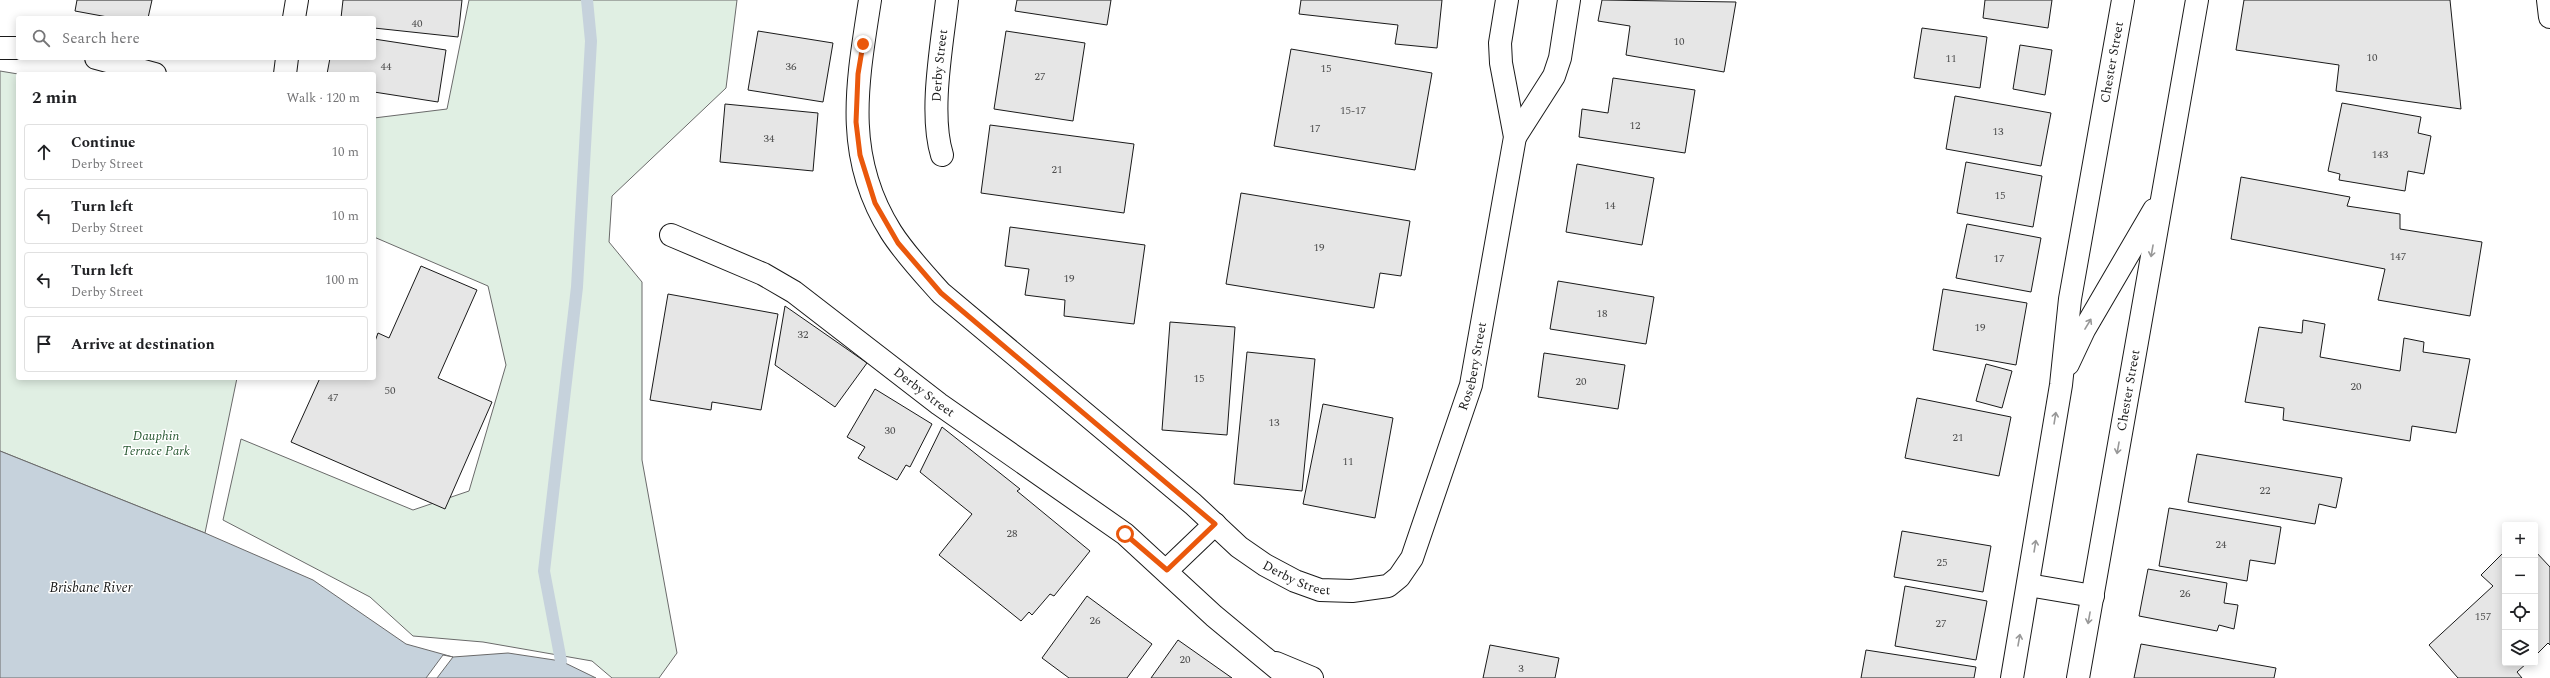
<!DOCTYPE html>
<html lang="en">
<head>
<meta charset="utf-8">
<style>
	:root { --surface:#fff; --page:#f6f6f6; --text:#202124; --muted:#757577; --line:#e0e0e0 }
	body { margin:0; font-family:Spectral,serif; background:var(--page); color:var(--text) }
	.controls { position:absolute; right:12px; bottom:12px; display:grid; overflow:hidden; border-radius:4px; box-shadow:0 2px 10px #0003 }
	.controls button { width:36px; height:36px; display:grid; place-items:center; padding:0; border:0; border-bottom:1px solid var(--line); background:var(--surface); color:var(--text); font:20px sans-serif }
	.stop { position:absolute; width:12px; height:12px; margin:-9px; border:3px solid #ea580c; border-radius:50%; background:#fff }
	.stop.end { background:#ea580c; border-color:#fff; box-shadow:0 1px 4px #0008 }
	.list { margin:0; padding:0; list-style:none }
	h2 { display:flex; justify-content:space-between; align-items:center; height:52px; margin:0; padding:0 16px; font-size:17px }
	h2 small { font-size:13px; font-weight:400; color:var(--muted) }
	.list li { display:grid; grid-template-columns:26px 1fr auto; gap:12px; align-items:center; box-sizing:border-box; height:56px; margin:0 8px 8px; padding:0 8px; border:1px solid var(--line); border-radius:4px }
	.list b { display:block; font-size:15px; white-space:nowrap }
	.list p { margin:0; font-size:13px; white-space:nowrap; color:var(--muted) }
	.list em { font-size:13px; font-style:normal; color:var(--muted) }
	.icon { flex:none; width:22px; height:22px; fill:none; stroke:currentColor; stroke-width:2; stroke-linecap:round; stroke-linejoin:round }
	.map { position:relative; flex:none; width:2550px; height:678px; overflow:hidden }
	.search { position:absolute; background:var(--surface); box-shadow:0 2px 10px #0003; left:16px; top:16px; width:360px; height:44px; display:flex; align-items:center; gap:10px; box-sizing:border-box; padding:0 14px; border-radius:4px; color:var(--muted); font-size:15px }
	.panel { position:absolute; background:var(--surface); box-shadow:0 2px 10px #0003; left:16px; top:72px; width:360px; height:308px; border-radius:4px }
	.map>svg:first-child { display:block }
	.green { fill:#e0efe3; stroke:#6a6a6a }
	.water { fill:#c6d2dc; stroke:#6a6a6a }
	.pier { fill:#fff; stroke:#6a6a6a }
	.lines { fill:none; stroke-linecap:round; stroke-linejoin:round }
	.stream { stroke:#c6d2dc; stroke-width:12 }
	.building { fill:#e6e6e6; stroke:#1a1a1a }
	.minor-casing { stroke:#1a1a1a; stroke-width:24 }
	.major-casing { stroke:#1a1a1a; stroke-width:24 }
	.minor { stroke:#fff; stroke-width:22 }
	.major { stroke:#fff; stroke-width:22 }
	.oneway { stroke:#989898 }
	.route { stroke:#ea580c; stroke-width:5 }
	.labels { text-anchor:middle; dominant-baseline:central; stroke-width:3; stroke-linejoin:round; paint-order:stroke }
	.number-label { font-size:11px; fill:#4d4d4d }
	.street-label { font-size:13px; fill:#1a1a1a; stroke:#fff }
	.park-label { font-size:13px; font-style:italic; fill:#2b5a34; stroke:#fff }
	.water-label { font-size:14px; font-style:italic; fill:#1a1a1a; stroke:#fff }
</style>
</head>
<body>
<div class="map">
<svg width="2550" height="678" viewBox="0 0 2550 678">
	<rect width="100%" height="100%" fill="#fff"/>
	<!-- green -->
	<g class="green">
		<path d="M469,0H737L726,88L612,196L609,242L642,282V460L677,653L659,678H612L592,661L483,642L413,636L370,597L223,520L241,439L413,510L469,491L506,365L488,286L374,237V118L447,109Z"/>
		<path d="M0,71L18,74V378H237L205,533L0,451Z"/>
	</g>
	<!-- water -->
	<path class="water" d="M0,451L205,533L313,580L406,644L453,657L508,653L561,661L596,678H0Z"/>
	<!-- pier -->
	<path class="pier" d="M443,655L453,657L437,678H426Z"/>
	<g class="lines">
		<!-- stream -->
		<path class="stream" d="M561,661L544,571L577,287L591,41L587,0"/>
	</g>
	<!-- building -->
	<g class="building">
		<path d="M77,0H152L148,18H113L75,11Z"/>
		<path d="M343,0H462L458,37L374,28V18H341Z"/>
		<path d="M1017,0H1111L1107,25L1015,11Z"/>
		<path d="M1301,0H1442L1437,48L1395,44L1398,25L1299,14Z"/>
		<path d="M1602,0L1736,2L1724,72L1626,55L1630,26L1598,21Z"/>
		<path d="M1985,0H2052L2048,28L1983,18Z"/>
		<path d="M2244,0H2450L2461,109L2336,91L2339,65L2236,50Z"/>
		<path d="M1922,28L1987,37L1980,88L1914,78Z"/>
		<path d="M758,31L833,43L823,102L748,90Z"/>
		<path d="M1006,31L1085,43L1073,121L994,109Z"/>
		<path d="M374,39L446,50L438,102L374,92V74H327L330,58H374Z"/>
		<path d="M2020,45L2052,50L2045,95L2013,89Z"/>
		<path d="M1291,49L1432,73L1415,170L1274,146Z"/>
		<path d="M1613,78L1695,90L1685,153L1579,137L1582,109L1608,113Z"/>
		<path d="M1955,96L2051,113L2041,166L1946,149Z"/>
		<path d="M2342,103L2421,117L2418,133L2431,136L2424,174L2408,171L2405,191L2339,180L2340,174L2328,171Z"/>
		<path d="M725,104L818,113L813,171L720,162Z"/>
		<path d="M990,125L1134,144L1124,213L981,193Z"/>
		<path d="M1966,162L2042,176L2033,227L1957,213Z"/>
		<path d="M1577,164L1654,178L1642,245L1566,232Z"/>
		<path d="M2241,177L2350,197L2347,206L2400,214V229L2482,242L2470,316L2378,300L2385,269L2231,239Z"/>
		<path d="M1241,193L1410,221L1401,276L1380,273L1374,308L1226,284Z"/>
		<path d="M1967,224L2041,238L2031,292L1956,278Z"/>
		<path d="M1010,227L1145,245L1134,324L1064,316L1065,300L1025,295L1029,269L1005,266Z"/>
		<path d="M421,266L477,290L438,378L492,402L445,509L291,442L320,378H374V344L378,333L389,338Z"/>
		<path d="M1558,281L1654,297L1646,344L1550,329Z"/>
		<path d="M1943,289L2027,303L2016,365L1933,350Z"/>
		<path d="M668,294L778,314L761,410L712,402L711,410L650,400Z"/>
		<path d="M785,306L867,363L835,407L775,365Z"/>
		<path d="M2303,320L2325,324L2320,357L2400,371L2404,338L2424,342L2423,352L2470,359L2456,433L2412,426L2410,441L2283,420L2284,408L2245,402L2259,327L2302,333Z"/>
		<path d="M1170,322L1235,327L1227,435L1162,430Z"/>
		<path d="M1247,352L1315,359L1302,491L1234,484Z"/>
		<path d="M1544,353L1625,365L1618,409L1538,397Z"/>
		<path d="M1986,364L2012,371L2002,408L1976,401Z"/>
		<path d="M875,389L932,424L910,467L906,465L897,480L858,458L865,447L847,437Z"/>
		<path d="M1917,398L2011,417L1999,476L1905,458Z"/>
		<path d="M1323,404L1393,418L1375,518L1303,504Z"/>
		<path d="M942,427L1020,489L1017,491L1090,551L1054,596L1050,594L1032,615L1029,612L1021,621L939,555L972,514L920,472Z"/>
		<path d="M2197,454L2342,478L2336,508L2319,504L2315,524L2188,502Z"/>
		<path d="M2169,508L2281,527L2275,564L2250,560L2247,581L2159,566Z"/>
		<path d="M1902,531L1991,546L1983,592L1894,577Z"/>
		<path d="M2505,551V663H2527L2517,672L2522,678H2458L2429,645L2493,586L2481,575Z"/>
		<path d="M2535,551L2550,567V645L2548,643L2535,656Z"/>
		<path d="M2148,569L2227,583L2224,603L2238,605L2234,629L2219,625L2217,631L2139,616Z"/>
		<path d="M1905,586L1987,601L1976,660L1895,646Z"/>
		<path d="M1087,596L1152,644L1127,678H1069L1042,658Z"/>
		<path d="M1178,640L1232,678H1151Z"/>
		<path d="M2141,644L2276,668L2274,678H2134Z"/>
		<path d="M1490,645L1559,658L1555,678H1483Z"/>
		<path d="M1866,650L1976,667L1974,678H1861Z"/>
	</g>
	<g class="lines">
		<defs>
			<g id="minor">
				<path id="s1" d="M870,0C857,84 843,156 891,232C905,254 924,274 941,293L1193,504L1239,547L1265,565L1295,581L1320,590L1352,591L1388,586L1399,577L1412,558L1471,385L1515,137L1501,63L1500,43L1507,0"/>
				<path d="M294,18L297,0"/>
				<path d="M0,48H18"/>
				<path d="M96,58L155,74"/>
				<path d="M285,74L287,58"/>
				<path d="M1515,137L1554,76L1560,58L1569,0"/>
				<path id="s2" d="M942,155C929,113 942,45 947,0"/>
				<path id="s3" d="M671,235L763,274L794,292L939,404L1125,534L1214,616L1289,678"/>
				<path d="M2068,364L2084,330L2154,210"/>
				<path d="M1167,570L1215,524"/>
				<path d="M2028,585L2093,596"/>
				<path d="M1276,663L1312,678"/>
				<path id="s4" d="M2012,678L2061,385L2070,299L2123,0"/>
				<path id="s5" d="M2078,678L2197,0"/>
			</g>
			<path id="major" d="M2548,0L2550,17"/>
		</defs>
		<!-- minor casing -->
		<use href="#minor" class="minor-casing"/>
		<!-- major casing -->
		<use href="#major" class="major-casing"/>
		<!-- minor -->
		<use href="#minor" class="minor"/>
		<!-- major -->
		<use href="#major" class="major"/>
	</g>
	<!-- one-way arrows -->
	<defs><path id="oneway-shaft" d="M-6 0H5M1.5-3L5.5 0L1.5 3" fill="none" stroke-width="1.6" stroke-linecap="round" stroke-linejoin="round"/></defs>
	<g class="oneway">
		<use href="#oneway-shaft" transform="translate(2152 251) rotate(100)"/>
		<use href="#oneway-shaft" transform="translate(2088 324) rotate(-59)"/>
		<use href="#oneway-shaft" transform="translate(2055 418) rotate(-81)"/>
		<use href="#oneway-shaft" transform="translate(2118 448) rotate(100)"/>
		<use href="#oneway-shaft" transform="translate(2035 546) rotate(-81)"/>
		<use href="#oneway-shaft" transform="translate(2089 618) rotate(100)"/>
		<use href="#oneway-shaft" transform="translate(2019 640) rotate(-80)"/>
	</g>
	<g class="lines">
		<!-- route -->
		<path class="route" d="M863,44L858,74L856,122L860,155L875,203L898,243L941,293L1215,524L1167,570L1125,534"/>
	</g>
	<g class="labels">
		<!-- number labels -->
		<g class="number-label">
			<text x="417" y="23">40</text>
			<text x="1679" y="41">10</text>
			<text x="2372" y="57">10</text>
			<text x="1951" y="58">11</text>
			<text x="386" y="66">44</text>
			<text x="791" y="66">36</text>
			<text x="1326" y="68">15</text>
			<text x="1040" y="76">27</text>
			<text x="1353" y="110">15-17</text>
			<text x="1635" y="125">12</text>
			<text x="1315" y="128">17</text>
			<text x="1998" y="131">13</text>
			<text x="769" y="138">34</text>
			<text x="2380" y="154">143</text>
			<text x="1057" y="169">21</text>
			<text x="2000" y="195">15</text>
			<text x="1610" y="205">14</text>
			<text x="1319" y="247">19</text>
			<text x="2398" y="256">147</text>
			<text x="1999" y="258">17</text>
			<text x="1069" y="278">19</text>
			<text x="1602" y="313">18</text>
			<text x="1980" y="327">19</text>
			<text x="803" y="334">32</text>
			<text x="1199" y="378">15</text>
			<text x="1581" y="381">20</text>
			<text x="2356" y="386">20</text>
			<text x="390" y="390">50</text>
			<text x="333" y="397">47</text>
			<text x="1274" y="422">13</text>
			<text x="890" y="430">30</text>
			<text x="1958" y="437">21</text>
			<text x="1348" y="461">11</text>
			<text x="2265" y="490">22</text>
			<text x="1012" y="533">28</text>
			<text x="2221" y="544">24</text>
			<text x="1942" y="562">25</text>
			<text x="2185" y="593">26</text>
			<text x="2483" y="616">157</text>
			<text x="1095" y="620">26</text>
			<text x="1941" y="623">27</text>
			<text x="1185" y="659">20</text>
			<text x="1521" y="668">3</text>
		</g>
		<!-- street labels -->
		<g class="street-label">
			<text stroke="none"><textPath href="#s4" startOffset="624">Chester Street</textPath></text>
			<text stroke="none"><textPath href="#s2" startOffset="90">Derby Street</textPath></text>
			<text stroke="none"><textPath href="#s1" startOffset="1109">Rosebery Street</textPath></text>
			<text stroke="none"><textPath href="#s5" startOffset="292">Chester Street</textPath></text>
			<text stroke="none"><textPath href="#s3" startOffset="300">Derby Street</textPath></text>
			<text stroke="none"><textPath href="#s1" startOffset="776">Derby Street</textPath></text>
		</g>
		<!-- park labels -->
		<g class="park-label">
			<text x="156" y="436">Dauphin<tspan x="156" dy="15">Terrace Park</tspan></text>
		</g>
		<!-- water labels -->
		<g class="water-label">
			<text x="91" y="587">Brisbane River</text>
		</g>
	</g>
</svg>
<div class="controls">
<button>+</button>
<button>−</button>
<button><svg class="icon" aria-label="locate" viewBox="0 0 24 24"><circle cx="12" cy="12" r="6"/><path d="M12 2v4M12 18v4M2 12h4M18 12h4"/></svg></button>
<button><svg class="icon" aria-label="layers" viewBox="0 0 24 24"><path d="M12 4l9 5-9 5-9-5zM3 14l9 5 9-5"/></svg></button>
</div>
<div class="stop" style="left:1125px;top:534px"></div>
<div class="stop end" style="left:863px;top:44px"></div>
<div class="search"><svg class="icon" aria-label="search" viewBox="0 0 24 24"><circle cx="10" cy="10" r="6"/><path d="M15 15l6 6"/></svg>Search here</div>
<section class="panel">
<h2>2 min<small>Walk · 120 m</small></h2>
<ul class="list">
<li><svg class="icon" aria-label="ahead" viewBox="0 0 24 24"><path d="M12 20V5M6 11l6-6 6 6"/></svg><div><b>Continue</b><p>Derby Street</p></div><em>10 m</em></li>
<li><svg class="icon" aria-label="left" viewBox="0 0 24 24"><path d="M17 20v-9H6M10 6l-5 5 5 5"/></svg><div><b>Turn left</b><p>Derby Street</p></div><em>10 m</em></li>
<li><svg class="icon" aria-label="left" viewBox="0 0 24 24"><path d="M17 20v-9H6M10 6l-5 5 5 5"/></svg><div><b>Turn left</b><p>Derby Street</p></div><em>100 m</em></li>
<li><svg class="icon" aria-label="arrive" viewBox="0 0 24 24"><path d="M6 21V4h12l-3 4 3 4H6"/></svg><div><b>Arrive at destination</b></div></li>
</ul>
</section>
</div>
</body>
</html>
